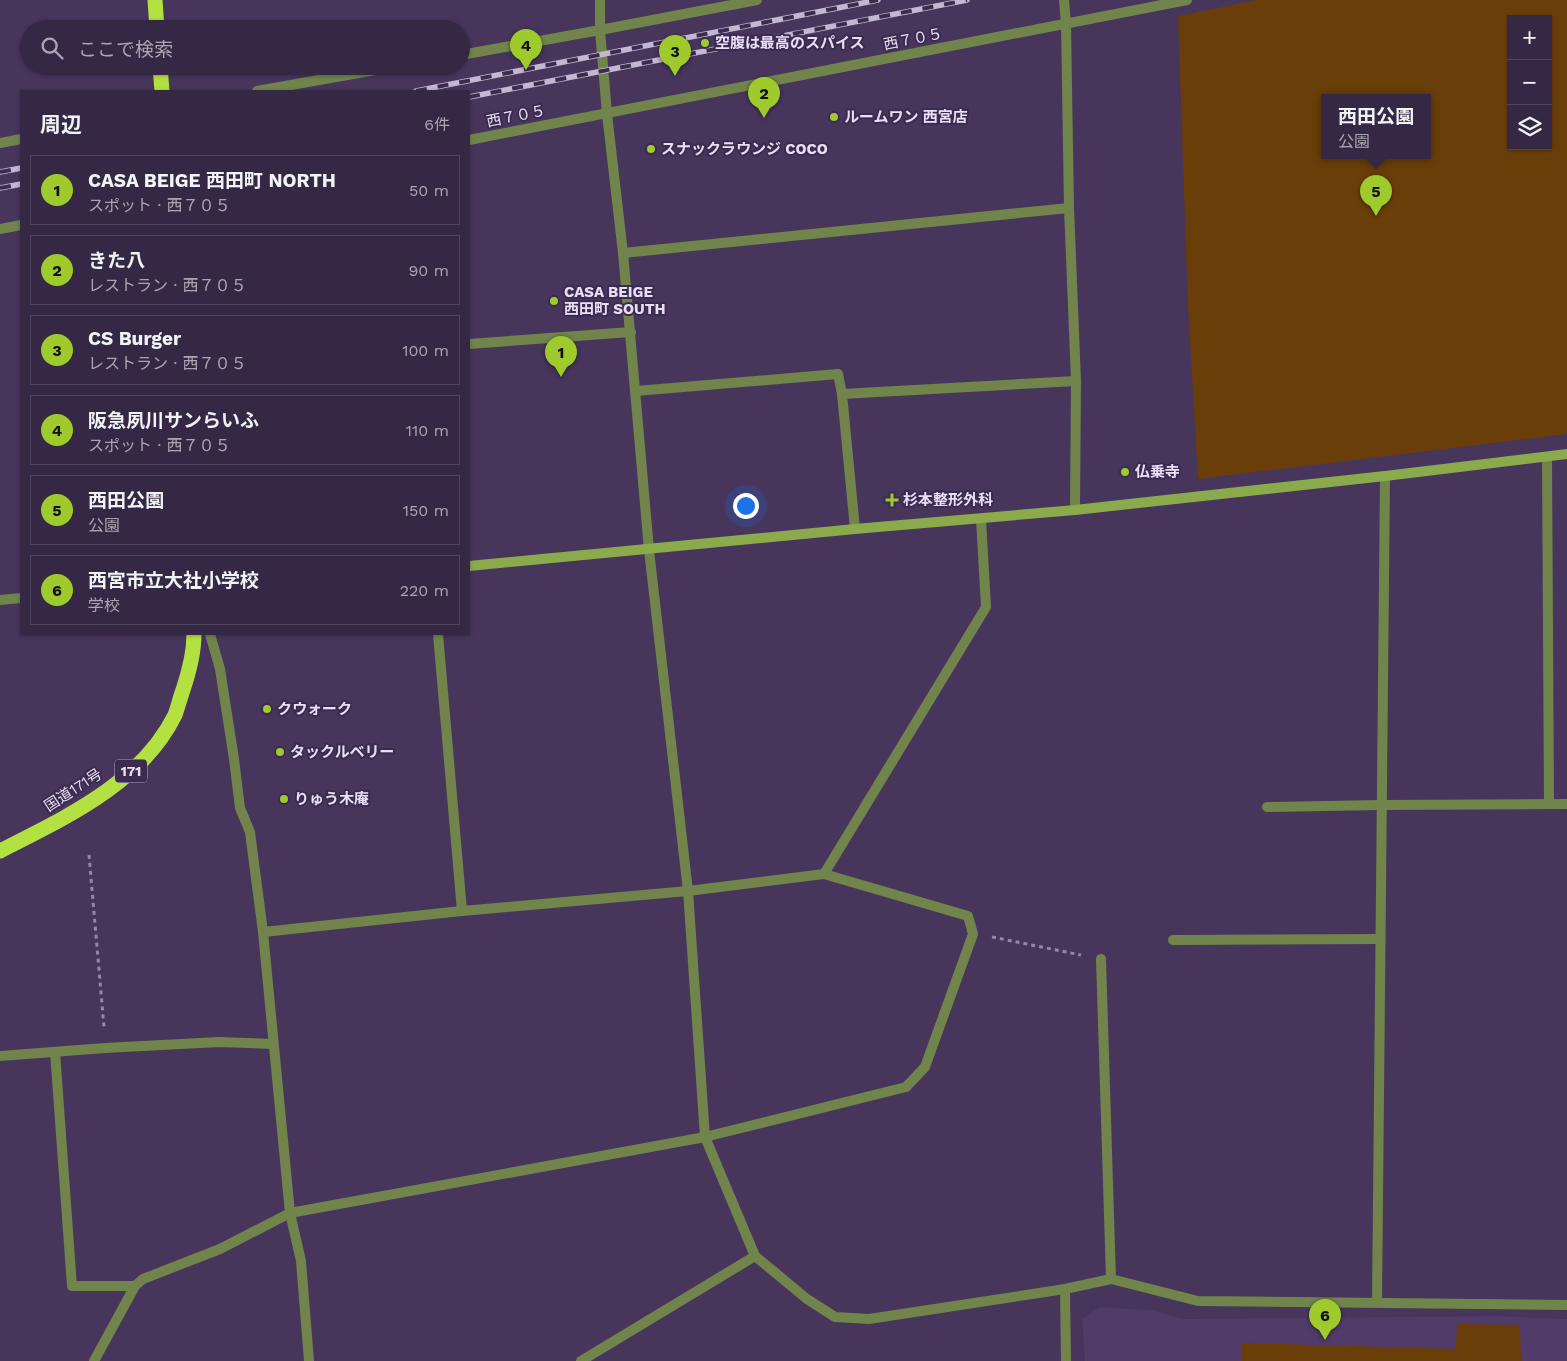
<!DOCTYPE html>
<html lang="ja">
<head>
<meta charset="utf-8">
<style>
	:root { --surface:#352845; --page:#403450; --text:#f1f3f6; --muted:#aaa6b3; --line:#4f445e; --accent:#9fca2e }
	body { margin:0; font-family:"Work Sans","Noto Sans JP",sans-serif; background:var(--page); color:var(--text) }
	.controls { position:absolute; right:15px; top:15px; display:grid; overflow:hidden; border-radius:0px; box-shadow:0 1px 4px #0004 }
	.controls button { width:45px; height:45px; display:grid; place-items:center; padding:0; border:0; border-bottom:1px solid var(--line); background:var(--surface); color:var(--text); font:25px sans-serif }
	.you { position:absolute; left:745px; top:505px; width:18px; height:18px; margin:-12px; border:4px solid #fff; border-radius:50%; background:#1a73e8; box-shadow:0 0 0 8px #1a73e833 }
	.badge { display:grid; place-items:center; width:32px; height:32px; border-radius:50%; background:var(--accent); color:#111; font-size:16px; font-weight:700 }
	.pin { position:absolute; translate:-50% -41px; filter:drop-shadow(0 1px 2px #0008) }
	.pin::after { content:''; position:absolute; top:26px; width:18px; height:15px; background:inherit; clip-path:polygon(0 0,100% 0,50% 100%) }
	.popup { position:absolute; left:1321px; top:94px; width:110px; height:65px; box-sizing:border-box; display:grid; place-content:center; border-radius:0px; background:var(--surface); filter:drop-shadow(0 1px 4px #0005); font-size:16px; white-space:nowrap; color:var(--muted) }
	.popup b { font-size:19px; color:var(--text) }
	.popup::after { content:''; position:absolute; left:50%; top:100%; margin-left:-10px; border:10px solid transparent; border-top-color:var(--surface) }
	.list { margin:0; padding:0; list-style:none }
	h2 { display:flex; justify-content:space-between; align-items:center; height:65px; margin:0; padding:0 20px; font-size:21px }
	h2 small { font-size:16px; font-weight:400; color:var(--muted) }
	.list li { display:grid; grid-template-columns:32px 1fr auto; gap:15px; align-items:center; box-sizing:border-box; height:70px; margin:0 10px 10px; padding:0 10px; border:1px solid var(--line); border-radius:0px }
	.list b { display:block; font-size:19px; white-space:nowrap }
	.list p { margin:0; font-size:16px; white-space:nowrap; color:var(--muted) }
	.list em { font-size:16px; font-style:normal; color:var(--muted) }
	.icon { flex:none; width:28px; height:28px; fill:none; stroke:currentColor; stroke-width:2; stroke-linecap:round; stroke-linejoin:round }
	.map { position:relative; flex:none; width:1567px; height:1361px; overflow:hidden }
	.search { position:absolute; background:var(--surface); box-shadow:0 1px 4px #0004; left:20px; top:20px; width:450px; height:55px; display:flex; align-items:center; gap:12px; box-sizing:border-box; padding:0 18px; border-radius:28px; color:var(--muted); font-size:19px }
	.panel { position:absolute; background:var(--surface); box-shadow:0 1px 4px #0004; left:20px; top:90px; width:450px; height:545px; border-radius:0px }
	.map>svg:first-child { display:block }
	.built { fill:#503b69 }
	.green { fill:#6a3e09; fill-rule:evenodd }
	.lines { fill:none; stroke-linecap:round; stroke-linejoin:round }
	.path { stroke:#9587a6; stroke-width:3; stroke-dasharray:4 4; stroke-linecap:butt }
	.street { stroke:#70844b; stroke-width:10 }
	.secondary { stroke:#8baa4b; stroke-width:10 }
	.highway { stroke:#b3e141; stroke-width:15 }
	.rail-casing { stroke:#c3b7d2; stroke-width:5.5 }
	.rail { stroke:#3c2b50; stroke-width:4; stroke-dasharray:11; stroke-linecap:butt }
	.poi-dot { fill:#9fca2e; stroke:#3c2b50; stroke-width:2 }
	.labels { text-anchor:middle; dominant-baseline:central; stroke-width:4; stroke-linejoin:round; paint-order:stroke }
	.shield { fill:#3c2b50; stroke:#b4a8c4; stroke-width:1 }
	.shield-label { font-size:14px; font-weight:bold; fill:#e8def6 }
	.street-label { font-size:15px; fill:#e8def6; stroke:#3c2b50 }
	.poi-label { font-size:15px; font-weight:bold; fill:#e8def6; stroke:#3c2b50; text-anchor:start }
</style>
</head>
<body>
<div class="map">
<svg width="1567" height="1361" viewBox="0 0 1567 1361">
	<rect width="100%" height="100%" fill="#47355c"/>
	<!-- built -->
	<path class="built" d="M1100,1307L1150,1310L1184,1319L1496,1316L1567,1319V1361H1085L1082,1319Z"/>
	<!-- green -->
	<g class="green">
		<path d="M1257,0H1567V434L1198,479L1188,306L1178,16ZM1511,19H1548V146H1511ZM1325,97H1427V155H1325Z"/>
		<path d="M1457,1324L1520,1325L1521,1361H1241V1343L1456,1349Z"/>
	</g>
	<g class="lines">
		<!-- path -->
		<g class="path">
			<path d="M89,855L104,1027"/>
			<path d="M992,937L1081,955"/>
		</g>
		<!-- street -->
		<g class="street">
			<path d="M600,0V30L607,114L623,253L649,550L688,891L705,1137L755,1256L807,1299L835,1317L869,1319L1065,1289L1111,1279L1198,1301L1567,1305"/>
			<path d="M1064,0L1066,24L1069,208L1076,381L1075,510"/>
			<path d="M461,55L600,30L757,0"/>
			<path d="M257,91L398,66"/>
			<path d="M469,140L1187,0"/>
			<path d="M0,143L21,139"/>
			<path d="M0,229L21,225"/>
			<path d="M623,253L1069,208"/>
			<path d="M469,344L631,332"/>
			<path d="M636,391L838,374L842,394"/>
			<path d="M1547,457L1549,803"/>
			<path d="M855,529L842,394L1076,381"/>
			<path d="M0,600L21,598"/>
			<path d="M210,634L220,669L234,759L240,808L250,832L263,932L290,1213L301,1261L309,1361"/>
			<path d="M438,634L462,911"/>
			<path d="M1267,807L1381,805L1567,804"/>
			<path d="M263,932L462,911L688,891L824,874L986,607L981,519"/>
			<path d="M1173,940L1379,939"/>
			<path d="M1101,959L1111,1279"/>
			<path d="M55,1052L72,1286H135"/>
			<path d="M0,1056L105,1048L219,1042L273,1044"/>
			<path d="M1065,1289L1066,1361"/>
			<path d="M1377,1303L1385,476"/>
			<path d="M94,1361L135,1286L143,1279L220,1249L290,1213L705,1137L906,1087L925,1067L973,934L968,916L824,874"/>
			<path d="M581,1361L755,1256"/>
		</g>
		<!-- secondary -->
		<path class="secondary" d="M469,566L855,529L1075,510L1385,476L1567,454"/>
		<!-- highway -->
		<g class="highway">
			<path d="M155,0L157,29"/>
			<path d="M160,66L162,91"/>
			<path d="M0,851C64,818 141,784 175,715C178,707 180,698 183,690C189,672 194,652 194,634"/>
		</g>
		<defs>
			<g id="rail">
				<path d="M416,91L878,0"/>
				<path d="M469,97L967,0"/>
				<path d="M0,172L21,168"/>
				<path d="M0,188L21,184"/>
			</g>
		</defs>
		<!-- rail casing -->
		<use href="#rail" class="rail-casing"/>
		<!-- rail -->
		<use href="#rail" class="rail"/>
	</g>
	<!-- markers -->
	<g class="poi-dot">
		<circle cx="705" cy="43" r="5"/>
		<circle cx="834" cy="117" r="5"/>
		<circle cx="651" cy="149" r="5"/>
		<circle cx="554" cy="301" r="5"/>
		<circle cx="1125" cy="472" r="5"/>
		<path d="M889.5 492.5h5v5h5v5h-5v5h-5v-5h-5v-5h5z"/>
		<circle cx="267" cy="709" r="5"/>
		<circle cx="280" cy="752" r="5"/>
		<circle cx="284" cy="799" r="5"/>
	</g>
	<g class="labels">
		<!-- shield labels -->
		<rect class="shield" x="115" y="759.5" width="32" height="23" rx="4"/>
		<g class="shield-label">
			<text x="131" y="771">171</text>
		</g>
		<!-- street labels -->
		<g class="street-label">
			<text transform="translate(913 39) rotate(-11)">西７０５</text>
			<text transform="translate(516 116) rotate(-11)">西７０５</text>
			<text transform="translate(73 790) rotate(-33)">国道171号</text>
		</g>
		<!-- poi labels -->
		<g class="poi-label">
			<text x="715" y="43">空腹は最高のスパイス</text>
			<text x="844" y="117">ルームワン 西宮店</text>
			<text x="661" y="149">スナックラウンジ COCO</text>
			<text x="564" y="292">CASA BEIGE<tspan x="564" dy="17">西田町 SOUTH</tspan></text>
			<text x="1135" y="472">仏乗寺</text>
			<text x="903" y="500">杉本整形外科</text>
			<text x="277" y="709">クウォーク</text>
			<text x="290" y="752">タックルベリー</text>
			<text x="294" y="799">りゅう木庵</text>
		</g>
	</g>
</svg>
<div class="controls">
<button>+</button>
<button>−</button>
<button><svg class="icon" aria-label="layers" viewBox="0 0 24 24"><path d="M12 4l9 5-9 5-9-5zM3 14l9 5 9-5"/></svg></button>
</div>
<div class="you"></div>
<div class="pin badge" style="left:561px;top:377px">1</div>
<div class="pin badge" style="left:764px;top:118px">2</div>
<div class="pin badge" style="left:675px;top:76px">3</div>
<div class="pin badge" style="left:526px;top:70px">4</div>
<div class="pin badge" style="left:1376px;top:216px">5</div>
<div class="popup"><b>西田公園</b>公園</div>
<div class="pin badge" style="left:1325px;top:1340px">6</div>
<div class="search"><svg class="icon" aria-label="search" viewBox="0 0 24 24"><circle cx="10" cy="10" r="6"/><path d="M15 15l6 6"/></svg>ここで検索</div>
<section class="panel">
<h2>周辺<small>6件</small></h2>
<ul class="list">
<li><span class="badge">1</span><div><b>CASA BEIGE 西田町 NORTH</b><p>スポット · 西７０５</p></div><em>50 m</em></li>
<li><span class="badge">2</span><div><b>きた八</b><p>レストラン · 西７０５</p></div><em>90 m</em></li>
<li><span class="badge">3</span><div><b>CS Burger</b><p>レストラン · 西７０５</p></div><em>100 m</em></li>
<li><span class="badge">4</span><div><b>阪急夙川サンらいふ</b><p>スポット · 西７０５</p></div><em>110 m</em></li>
<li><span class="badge">5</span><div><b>西田公園</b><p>公園</p></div><em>150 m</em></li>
<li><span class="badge">6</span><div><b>西宮市立大社小学校</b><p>学校</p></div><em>220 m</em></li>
</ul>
</section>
</div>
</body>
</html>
